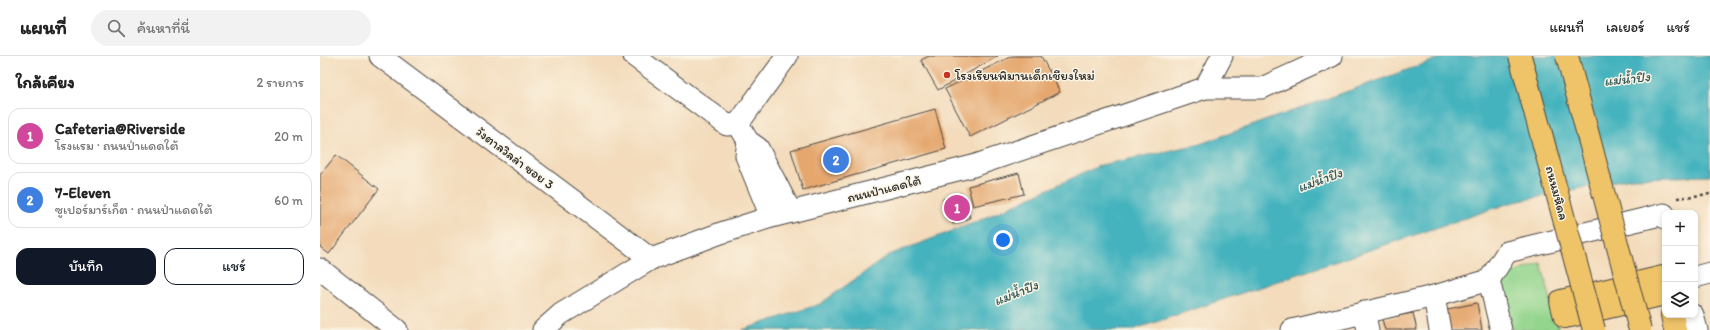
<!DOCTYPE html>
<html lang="th">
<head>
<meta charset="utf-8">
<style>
	:root { --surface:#fff; --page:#f2f2f2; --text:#222; --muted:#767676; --line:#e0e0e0; --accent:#111827 }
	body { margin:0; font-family:Itim,"Playpen Sans Thai",sans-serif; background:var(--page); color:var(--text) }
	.controls { position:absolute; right:12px; bottom:12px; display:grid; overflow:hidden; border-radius:8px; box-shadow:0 2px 6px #0003 }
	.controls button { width:36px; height:36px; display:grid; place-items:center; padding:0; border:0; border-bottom:1px solid var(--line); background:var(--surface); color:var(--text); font:20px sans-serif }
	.you { position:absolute; left:683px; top:184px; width:14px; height:14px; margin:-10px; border:3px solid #fff; border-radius:50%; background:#1a73e8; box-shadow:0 0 0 6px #1a73e833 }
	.badge { display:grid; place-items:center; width:26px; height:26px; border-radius:50%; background:var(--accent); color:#fff; font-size:13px; font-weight:700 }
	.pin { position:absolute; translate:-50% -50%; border:2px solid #fff; box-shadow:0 1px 4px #0006 }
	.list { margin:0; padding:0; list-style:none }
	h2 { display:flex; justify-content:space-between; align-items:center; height:52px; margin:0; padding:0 16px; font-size:17px }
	h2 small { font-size:13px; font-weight:400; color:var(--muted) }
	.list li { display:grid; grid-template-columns:26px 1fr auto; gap:12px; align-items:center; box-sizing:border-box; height:56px; margin:0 8px 8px; padding:0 8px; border:1px solid var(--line); border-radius:12px }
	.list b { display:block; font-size:15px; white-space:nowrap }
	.list p { margin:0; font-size:13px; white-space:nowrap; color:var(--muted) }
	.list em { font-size:13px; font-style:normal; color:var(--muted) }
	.actions { display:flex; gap:8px; padding:12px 16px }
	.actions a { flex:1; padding:9px 0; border:1px solid var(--accent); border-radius:12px; text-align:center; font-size:14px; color:var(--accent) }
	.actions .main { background:var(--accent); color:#fff }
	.icon { flex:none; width:22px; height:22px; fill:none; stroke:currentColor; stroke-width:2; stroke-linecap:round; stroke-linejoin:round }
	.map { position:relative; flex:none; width:1390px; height:274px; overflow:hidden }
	header { display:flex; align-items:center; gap:24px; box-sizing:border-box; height:56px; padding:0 20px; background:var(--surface); border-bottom:1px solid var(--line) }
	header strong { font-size:19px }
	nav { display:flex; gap:22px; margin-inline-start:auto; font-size:14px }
	.search { width:280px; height:36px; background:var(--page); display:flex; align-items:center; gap:10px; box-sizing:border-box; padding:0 14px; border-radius:22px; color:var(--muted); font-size:15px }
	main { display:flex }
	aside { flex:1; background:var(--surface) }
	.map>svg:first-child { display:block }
	.green { fill:#93d58d; stroke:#5f805c }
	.water { fill:#44b3be; stroke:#386f74 }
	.building { fill:#e5a76e }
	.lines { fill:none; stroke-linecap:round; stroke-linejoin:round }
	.minor-casing { stroke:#494541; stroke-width:23 }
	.major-casing { stroke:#494541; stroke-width:24 }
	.path { stroke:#494541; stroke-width:2.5; stroke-dasharray:3 3; stroke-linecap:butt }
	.minor { stroke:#fff; stroke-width:21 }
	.major { stroke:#efc469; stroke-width:22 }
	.major-bridge-casing { stroke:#494541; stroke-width:24; stroke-linecap:butt }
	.major-bridge { stroke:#efc469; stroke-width:22 }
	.poi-dot { fill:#c8321e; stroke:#fcf5e5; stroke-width:1.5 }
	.labels { text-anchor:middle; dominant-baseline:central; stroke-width:3; stroke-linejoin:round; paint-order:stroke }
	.poi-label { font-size:13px; fill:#2b2b2b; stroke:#fcf5e5; text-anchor:start }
	.street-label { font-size:13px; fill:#2b2b2b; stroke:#fcf5e5 }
	.water-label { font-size:14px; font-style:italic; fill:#345b5e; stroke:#fcf5e5 }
</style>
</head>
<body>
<header>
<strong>แผนที่</strong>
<div class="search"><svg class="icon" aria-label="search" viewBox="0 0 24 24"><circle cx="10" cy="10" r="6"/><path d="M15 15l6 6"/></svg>ค้นหาที่นี่</div>
<nav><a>แผนที่</a><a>เลเยอร์</a><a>แชร์</a></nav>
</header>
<main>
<aside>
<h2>ใกล้เคียง<small>2 รายการ</small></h2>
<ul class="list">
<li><span class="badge" style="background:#d1479c">1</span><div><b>Cafeteria@Riverside</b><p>โรงแรม · ถนนป่าแดดใต้</p></div><em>20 m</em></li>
<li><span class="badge" style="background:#3f7fe0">2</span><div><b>7-Eleven</b><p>ซูเปอร์มาร์เก็ต · ถนนป่าแดดใต้</p></div><em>60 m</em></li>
</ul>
<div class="actions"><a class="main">บันทึก</a><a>แชร์</a></div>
</aside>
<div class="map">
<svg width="1390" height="274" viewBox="0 0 1390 274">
	<rect width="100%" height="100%" fill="#fcf5e5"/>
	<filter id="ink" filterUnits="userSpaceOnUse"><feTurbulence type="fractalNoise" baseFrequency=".025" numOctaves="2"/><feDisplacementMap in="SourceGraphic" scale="8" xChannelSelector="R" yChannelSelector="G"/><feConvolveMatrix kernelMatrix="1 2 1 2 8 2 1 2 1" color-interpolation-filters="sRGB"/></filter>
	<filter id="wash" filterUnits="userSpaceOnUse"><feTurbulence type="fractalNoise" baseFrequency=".012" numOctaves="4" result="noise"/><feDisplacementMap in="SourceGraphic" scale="16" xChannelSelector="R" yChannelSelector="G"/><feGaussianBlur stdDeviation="0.9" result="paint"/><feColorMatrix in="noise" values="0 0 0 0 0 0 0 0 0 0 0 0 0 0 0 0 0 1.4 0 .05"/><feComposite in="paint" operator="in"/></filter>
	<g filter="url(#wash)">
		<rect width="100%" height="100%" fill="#f3dbbb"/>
		<!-- green -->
		<path class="green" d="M1221,207L1239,274H1192L1179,222Z"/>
		<!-- water -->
		<path class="water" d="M1126,0H1390V120L1310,122L1190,147L812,274H422L500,248L569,199L656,166L781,109L880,88Z"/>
		<g id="blocks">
			<!-- building -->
			<g class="building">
				<path d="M609,0H678L618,34L601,4Z"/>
				<path d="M692,0H721L740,36L650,81L625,33Z"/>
				<path d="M615,53L626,93L483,134L471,94Z"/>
				<path d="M16,99L59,133L9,198L0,191V119Z"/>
				<path d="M699,117L704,138L653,150L648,130Z"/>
				<path d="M641,137L650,162L633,168L623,143Z"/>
				<path d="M1157,247L1162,274H1127L1123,254Z"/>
				<path d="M1093,257L1097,274H1065L1062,263Z"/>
			</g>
		</g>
	</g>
	<g filter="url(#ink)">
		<use href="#blocks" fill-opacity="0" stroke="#494541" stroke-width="1"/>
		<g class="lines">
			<defs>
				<g id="minor">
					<path d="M60,0L331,203"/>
					<path d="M314,0L407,69L418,68L467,0"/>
					<path d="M885,32L902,0"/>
					<path d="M418,68L428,85L438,92L471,156"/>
					<path d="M428,85L426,100L451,161"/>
					<path d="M0,213L77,274"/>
					<path d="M1375,221L1390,217"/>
					<path d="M1169,224L1181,274"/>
					<path d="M1114,240L1120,274"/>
					<path d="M1044,256L1048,274"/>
					<path d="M1373,259L1377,274"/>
					<path d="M223,274L241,258L331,203L401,177L451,161L653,110L885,32H942L1012,0"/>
					<path d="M972,274L1114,240L1169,224L1187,196L1344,158L1345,162"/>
				</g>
				<g id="major">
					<path d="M1352,259L1355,274"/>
					<path d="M1250,260L1345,238"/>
					<path d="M1245,261L1241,245L1343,221L1345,229"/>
				</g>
			</defs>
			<!-- minor casing -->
			<use href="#minor" class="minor-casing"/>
			<!-- major casing -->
			<use href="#major" class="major-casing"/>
			<!-- path -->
			<path class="path" d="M1357,142L1390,138"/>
			<!-- minor -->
			<use href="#minor" class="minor"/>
			<!-- major -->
			<use href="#major" class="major"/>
			<defs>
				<g id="major-bridge">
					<path d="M1200,0L1274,274"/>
					<path d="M1247,0L1320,274"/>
				</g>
			</defs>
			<!-- major-bridge casing -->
			<use href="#major-bridge" class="major-bridge-casing"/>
			<!-- major-bridge -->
			<use href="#major-bridge" class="major-bridge"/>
		</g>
	</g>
	<!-- markers -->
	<circle class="poi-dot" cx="627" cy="19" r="4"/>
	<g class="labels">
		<!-- poi labels -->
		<g class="poi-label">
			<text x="635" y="19">โรงเรียนพิมานเด็กเชียงใหม่</text>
		</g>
		<!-- street labels -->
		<g class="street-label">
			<text transform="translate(195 102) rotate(37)">วังตาลวิลล่า ซอย 3</text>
			<text transform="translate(564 133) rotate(-14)">ถนนป่าแดดใต้</text>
			<text transform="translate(1237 137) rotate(75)">ถนนมหิดล</text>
		</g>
		<!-- water labels -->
		<g class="water-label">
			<text transform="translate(1307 23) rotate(-6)">แม่น้ำปิง</text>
			<text transform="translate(1000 124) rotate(-20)">แม่น้ำปิง</text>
			<text transform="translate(696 237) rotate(-22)">แม่น้ำปิง</text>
		</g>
	</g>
</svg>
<div class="controls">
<button>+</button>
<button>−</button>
<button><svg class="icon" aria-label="layers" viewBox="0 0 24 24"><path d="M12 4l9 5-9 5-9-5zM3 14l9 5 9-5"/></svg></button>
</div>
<div class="you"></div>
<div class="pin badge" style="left:637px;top:152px;background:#d1479c">1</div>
<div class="pin badge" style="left:516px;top:104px;background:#3f7fe0">2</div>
</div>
</main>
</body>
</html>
